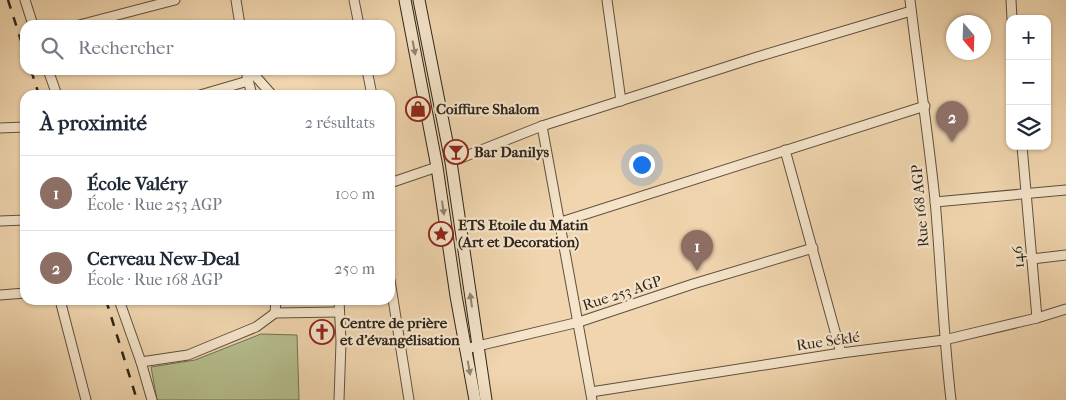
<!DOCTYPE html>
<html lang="fr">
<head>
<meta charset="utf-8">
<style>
	:root { --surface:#fff; --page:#f2f2f3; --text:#1f2937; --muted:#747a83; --line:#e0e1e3; --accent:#8f2418 }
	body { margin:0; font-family:"IM FELL French Canon",serif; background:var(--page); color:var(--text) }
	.controls { position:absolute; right:15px; top:15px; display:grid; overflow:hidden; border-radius:10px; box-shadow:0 1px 4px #0004 }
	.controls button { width:45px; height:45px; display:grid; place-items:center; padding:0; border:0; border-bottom:1px solid var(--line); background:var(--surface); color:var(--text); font:25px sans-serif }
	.compass { position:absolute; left:946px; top:15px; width:45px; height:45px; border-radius:50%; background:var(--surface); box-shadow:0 1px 4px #0004; rotate:161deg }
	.you { position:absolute; left:641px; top:164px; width:18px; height:18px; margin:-12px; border:4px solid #fff; border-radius:50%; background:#1a73e8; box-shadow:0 0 0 8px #1a73e833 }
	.badge { display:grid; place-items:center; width:32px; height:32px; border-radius:50%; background:var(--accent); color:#fff; font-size:16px; font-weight:700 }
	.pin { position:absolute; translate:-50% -41px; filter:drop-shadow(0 1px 2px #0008) }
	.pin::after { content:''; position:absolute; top:26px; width:18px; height:15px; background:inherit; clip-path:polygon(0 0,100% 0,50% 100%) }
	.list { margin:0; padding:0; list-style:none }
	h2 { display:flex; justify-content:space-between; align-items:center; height:65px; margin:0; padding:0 20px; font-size:21px }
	h2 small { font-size:16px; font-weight:400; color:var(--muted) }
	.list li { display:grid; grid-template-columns:32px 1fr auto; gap:15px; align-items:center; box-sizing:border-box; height:75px; padding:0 20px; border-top:1px solid var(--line) }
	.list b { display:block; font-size:19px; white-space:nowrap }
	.list p { margin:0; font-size:16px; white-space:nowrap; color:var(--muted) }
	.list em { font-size:16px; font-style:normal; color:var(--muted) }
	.icon { flex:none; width:28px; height:28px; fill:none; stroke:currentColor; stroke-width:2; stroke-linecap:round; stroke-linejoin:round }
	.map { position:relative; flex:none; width:1066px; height:400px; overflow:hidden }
	.search { position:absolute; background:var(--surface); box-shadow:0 1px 4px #0004; left:20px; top:20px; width:375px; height:55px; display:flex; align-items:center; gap:12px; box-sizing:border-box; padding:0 18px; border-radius:15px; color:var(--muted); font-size:19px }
	.panel { position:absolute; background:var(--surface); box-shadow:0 1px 4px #0004; left:20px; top:90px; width:375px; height:215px; border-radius:15px }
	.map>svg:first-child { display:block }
	.green { fill:#b6be8e; stroke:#727255 }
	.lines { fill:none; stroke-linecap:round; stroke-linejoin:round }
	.street-casing { stroke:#5e5140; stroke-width:11 }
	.secondary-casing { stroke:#2d251c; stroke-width:13 }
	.street { stroke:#f5e4ca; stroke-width:9 }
	.secondary { stroke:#f5e4ca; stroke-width:11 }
	.rail { stroke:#2d251c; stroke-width:2.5; stroke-dasharray:9 9; stroke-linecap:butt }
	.oneway { fill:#918473 }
	.labels { text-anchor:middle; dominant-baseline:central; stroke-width:4.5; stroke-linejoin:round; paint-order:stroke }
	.poi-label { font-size:15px; font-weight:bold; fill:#2d251c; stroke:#f5e4ca; text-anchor:start }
	.street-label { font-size:15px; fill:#2d251c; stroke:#f5e4ca }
</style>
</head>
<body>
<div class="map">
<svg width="1066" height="400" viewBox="0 0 1066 400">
	<rect width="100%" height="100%" fill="#f0d5ae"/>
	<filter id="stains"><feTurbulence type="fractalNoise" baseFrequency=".004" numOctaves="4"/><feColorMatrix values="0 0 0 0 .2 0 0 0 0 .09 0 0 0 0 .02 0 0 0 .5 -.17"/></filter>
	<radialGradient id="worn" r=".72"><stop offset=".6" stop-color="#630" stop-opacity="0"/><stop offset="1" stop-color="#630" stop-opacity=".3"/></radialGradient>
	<!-- green -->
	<path class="green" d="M261,334L297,335L299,400H157L151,367L195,360Z"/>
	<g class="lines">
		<defs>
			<g id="street">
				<path d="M25,0L33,25"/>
				<path d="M236,0L240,25"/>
				<path d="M354,0L359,25"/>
				<path d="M607,0L621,101"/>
				<path d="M910,0C918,67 928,133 935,200C941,266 943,333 951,400"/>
				<path d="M1011,0L1012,19"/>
				<path d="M79,25L175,0"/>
				<path d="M48,70L57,95"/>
				<path d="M250,70L272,95"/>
				<path d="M367,70L372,95"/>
				<path d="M247,76L252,95"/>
				<path d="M200,95L248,81"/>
				<path d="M542,126L592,400"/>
				<path d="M0,128L25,127"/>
				<path d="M1022,146L1037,318"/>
				<path d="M785,150L841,353"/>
				<path d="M451,162L542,126L757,57L911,11"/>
				<path d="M390,183L437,167"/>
				<path d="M935,202L1066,190"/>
				<path d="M0,221L25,220"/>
				<path d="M561,222L925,106"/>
				<path d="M1032,259L1066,255"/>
				<path d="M390,280L409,400"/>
				<path d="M0,295L25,293"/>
				<path d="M60,300L86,400"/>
				<path d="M119,300L141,362L152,400"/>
				<path d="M339,300L341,342L339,400"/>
				<path d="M275,313L276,300"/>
				<path d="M465,349L579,322L693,284L813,248"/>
				<path d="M141,362L188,355L256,327L275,313L339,312"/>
				<path d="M591,392L841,353L944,340L1037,318L1066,309"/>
			</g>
			<g id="secondary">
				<path d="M405,0L437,167L456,296L475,400"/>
				<path d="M419,0L451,162L486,400"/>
			</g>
		</defs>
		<!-- street casing -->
		<use href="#street" class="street-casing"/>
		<!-- secondary casing -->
		<use href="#secondary" class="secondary-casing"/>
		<!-- street -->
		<use href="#street" class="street"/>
		<!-- secondary -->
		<use href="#secondary" class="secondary"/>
		<!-- rail -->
		<g class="rail">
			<path d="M8,0L25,53"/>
			<path d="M31,70L39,95"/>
			<path d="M106,300L137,400"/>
		</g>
	</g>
	<!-- one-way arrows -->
	<defs><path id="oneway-solid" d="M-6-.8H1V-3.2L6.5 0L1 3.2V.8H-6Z" transform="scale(1.25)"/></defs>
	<g class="oneway">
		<use href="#oneway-solid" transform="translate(414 48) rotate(79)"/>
		<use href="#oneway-solid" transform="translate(443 208) rotate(82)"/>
		<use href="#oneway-solid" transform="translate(471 300) rotate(-98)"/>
		<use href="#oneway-solid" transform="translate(469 368) rotate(80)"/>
	</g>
	<!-- icons -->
	<defs>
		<symbol id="shop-ring" viewBox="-11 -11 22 22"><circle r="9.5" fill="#f5e4ca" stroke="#8f2418" stroke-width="1.5"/><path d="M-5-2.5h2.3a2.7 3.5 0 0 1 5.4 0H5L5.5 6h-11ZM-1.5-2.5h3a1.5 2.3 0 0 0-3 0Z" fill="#8f2418"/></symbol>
		<symbol id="bar-ring" viewBox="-11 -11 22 22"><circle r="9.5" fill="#f5e4ca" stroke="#8f2418" stroke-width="1.5"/><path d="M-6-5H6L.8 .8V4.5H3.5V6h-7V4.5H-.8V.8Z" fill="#8f2418"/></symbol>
		<symbol id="sight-ring" viewBox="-11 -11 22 22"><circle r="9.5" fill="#f5e4ca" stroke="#8f2418" stroke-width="1.5"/><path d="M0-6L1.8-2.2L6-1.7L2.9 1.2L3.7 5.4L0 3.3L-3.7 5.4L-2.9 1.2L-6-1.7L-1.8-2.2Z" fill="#8f2418"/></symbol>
		<symbol id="church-ring" viewBox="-11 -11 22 22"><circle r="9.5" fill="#f5e4ca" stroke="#8f2418" stroke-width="1.5"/><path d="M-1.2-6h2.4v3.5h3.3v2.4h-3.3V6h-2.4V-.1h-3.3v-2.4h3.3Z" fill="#8f2418"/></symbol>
	</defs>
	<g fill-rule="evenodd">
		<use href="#shop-ring" x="404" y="95" width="28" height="28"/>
		<use href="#bar-ring" x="442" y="138" width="28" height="28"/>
		<use href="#sight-ring" x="427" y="220" width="28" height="28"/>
		<use href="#church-ring" x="308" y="318" width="28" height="28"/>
	</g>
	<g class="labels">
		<!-- poi labels -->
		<g class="poi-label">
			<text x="436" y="109">Coiffure Shalom</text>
			<text x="474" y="152">Bar Danilys</text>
			<text x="458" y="225">ETS Etoile du Matin<tspan x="458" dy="17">(Art et Decoration)</tspan></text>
			<text x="340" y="323">Centre de prière<tspan x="340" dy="17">et d'évangélisation</tspan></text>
		</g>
		<!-- street labels -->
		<g class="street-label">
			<text transform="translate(920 206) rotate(-95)">Rue 168 AGP</text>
			<text transform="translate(1018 257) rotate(-95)">146</text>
			<text transform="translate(622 293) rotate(-18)">Rue 253 AGP</text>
			<text transform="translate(828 341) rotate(-8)">Rue Séklé</text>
		</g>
	</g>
	<rect width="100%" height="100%" filter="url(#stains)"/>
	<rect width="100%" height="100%" fill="url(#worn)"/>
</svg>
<div class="controls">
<button>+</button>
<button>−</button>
<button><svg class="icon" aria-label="layers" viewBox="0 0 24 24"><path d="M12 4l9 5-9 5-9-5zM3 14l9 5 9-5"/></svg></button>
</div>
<svg class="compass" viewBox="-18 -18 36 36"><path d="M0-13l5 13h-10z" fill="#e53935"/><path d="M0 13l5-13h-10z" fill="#747a83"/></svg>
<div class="you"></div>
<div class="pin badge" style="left:697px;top:271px;background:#8d6e63">1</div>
<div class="pin badge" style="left:952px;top:142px;background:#8d6e63">2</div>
<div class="search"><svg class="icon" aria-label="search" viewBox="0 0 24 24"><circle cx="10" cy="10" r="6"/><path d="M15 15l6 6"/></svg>Rechercher</div>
<section class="panel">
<h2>À proximité<small>2 résultats</small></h2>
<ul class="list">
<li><span class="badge" style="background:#8d6e63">1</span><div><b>École Valéry</b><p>École · Rue 253 AGP</p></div><em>100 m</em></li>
<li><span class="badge" style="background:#8d6e63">2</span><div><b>Cerveau New-Deal</b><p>École · Rue 168 AGP</p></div><em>250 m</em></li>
</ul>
</section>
</div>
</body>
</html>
